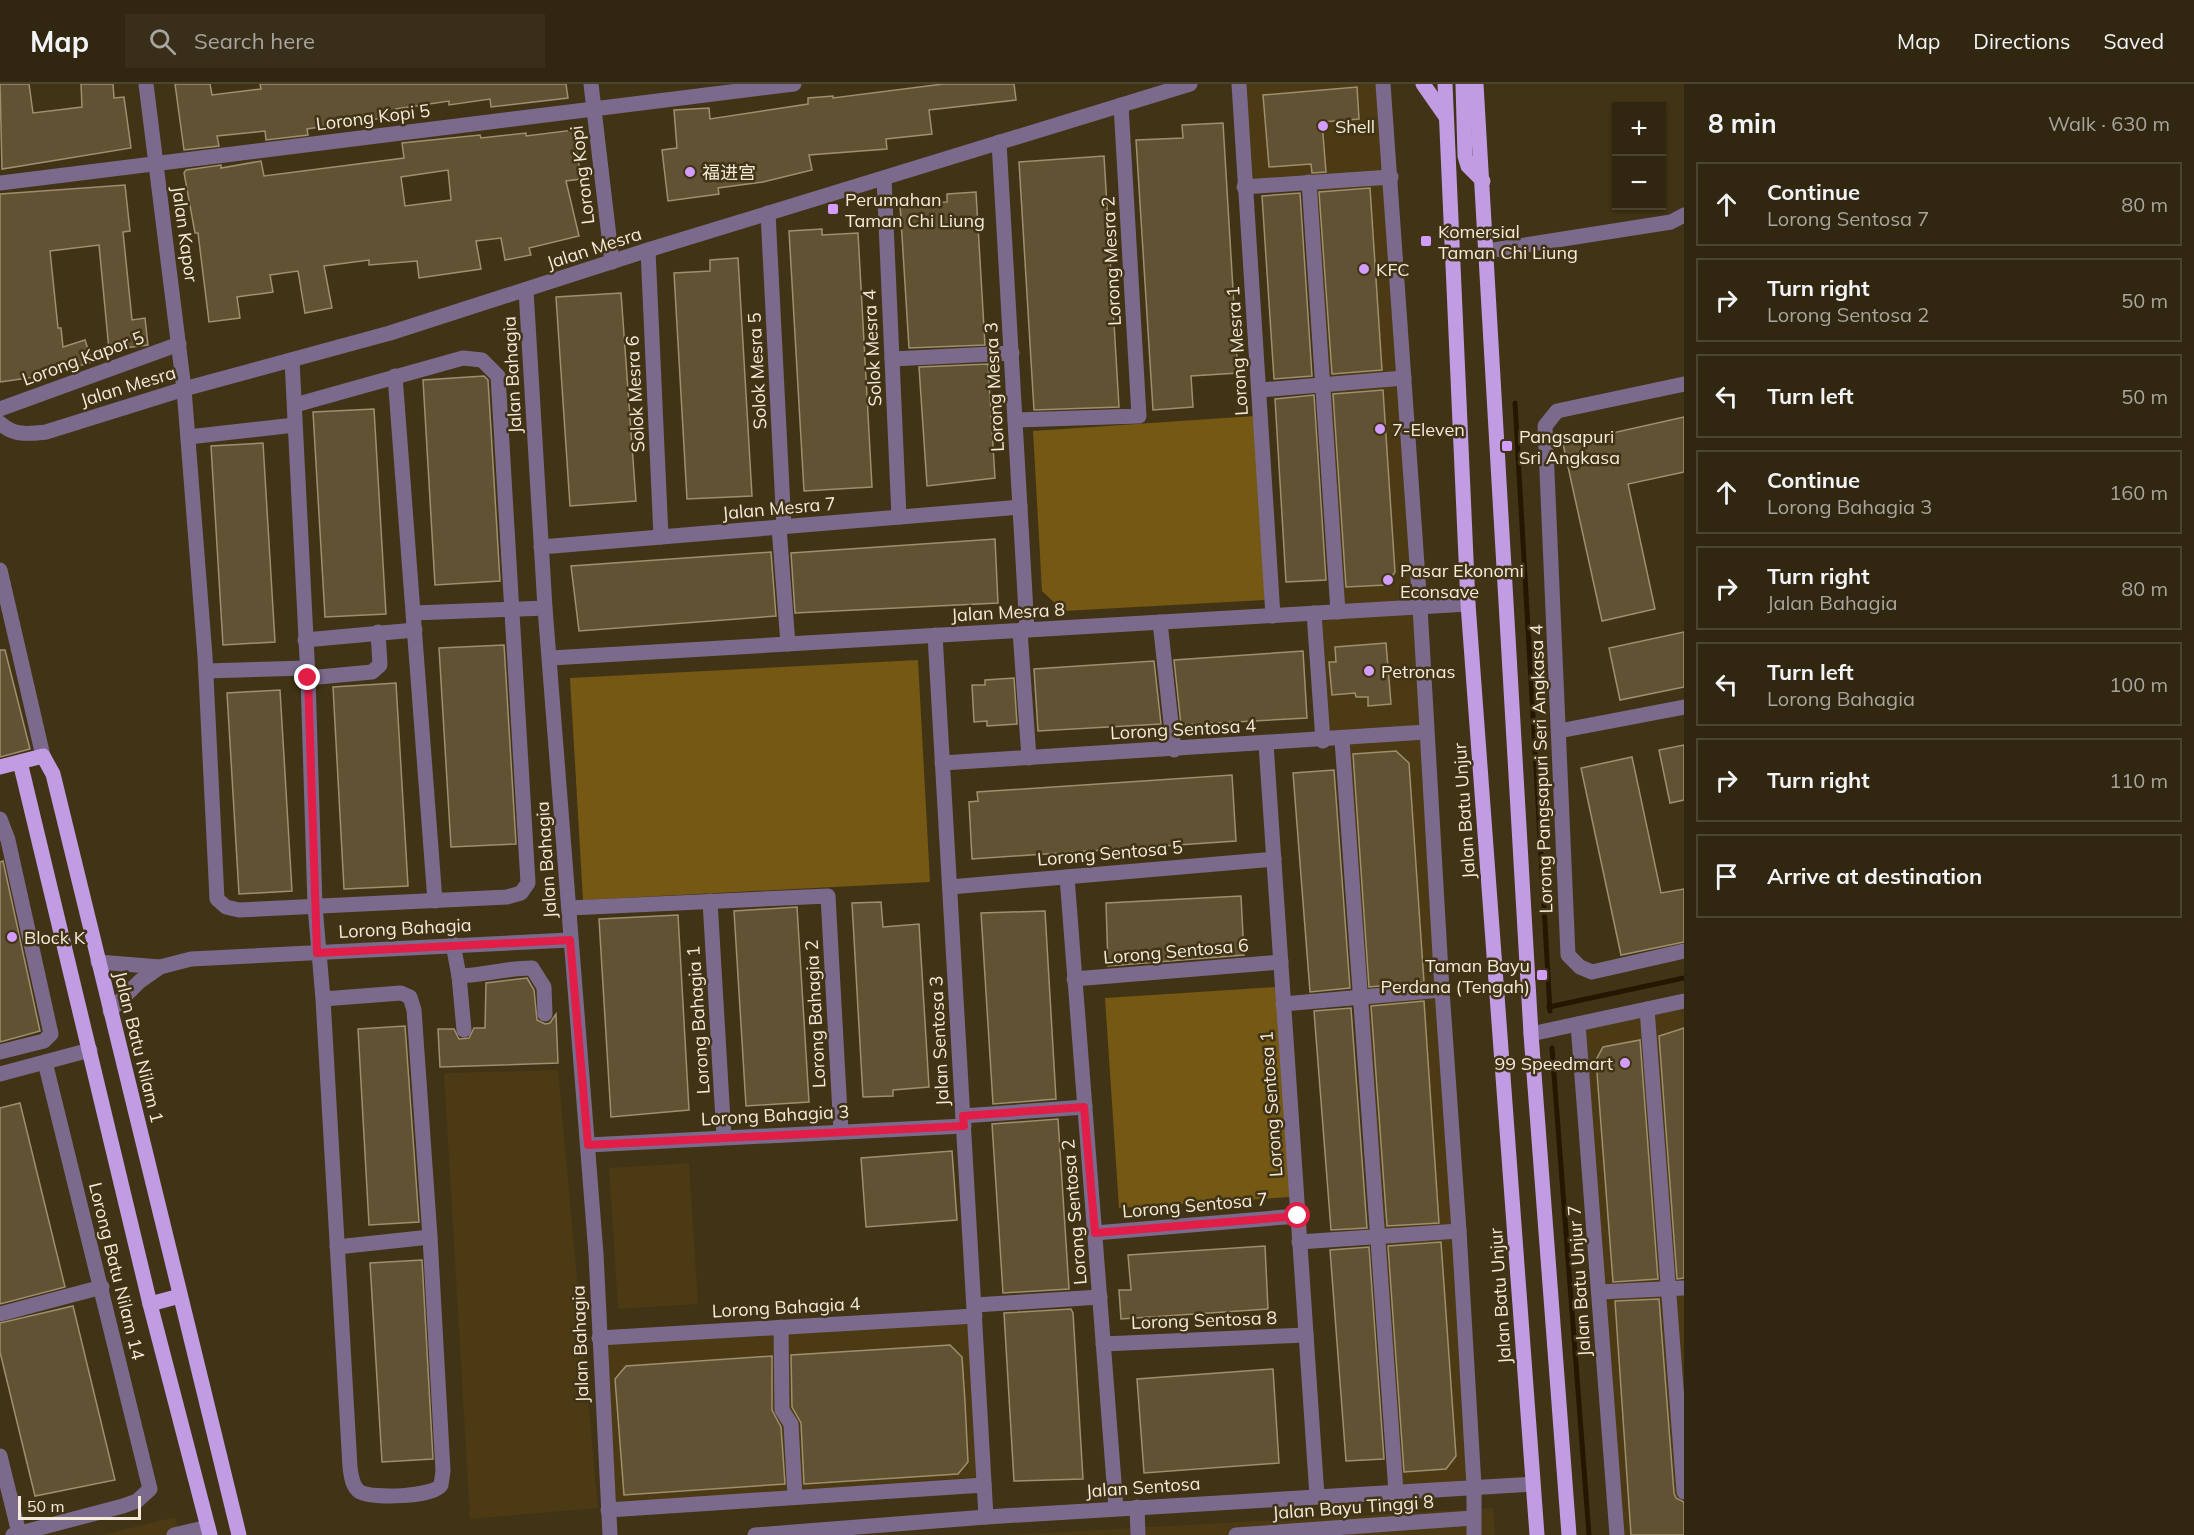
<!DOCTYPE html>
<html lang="en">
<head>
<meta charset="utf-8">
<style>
	:root { --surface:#312610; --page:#392e19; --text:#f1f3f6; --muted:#a8a59f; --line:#4c4330 }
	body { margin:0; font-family:Mulish,"Noto Sans SC",sans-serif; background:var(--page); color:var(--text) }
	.controls { position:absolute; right:18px; top:18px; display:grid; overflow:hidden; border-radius:0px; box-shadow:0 2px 4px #0004 }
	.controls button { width:54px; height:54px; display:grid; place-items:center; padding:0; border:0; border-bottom:2px solid var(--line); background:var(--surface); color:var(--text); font:30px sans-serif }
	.scale { position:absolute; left:18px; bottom:15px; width:123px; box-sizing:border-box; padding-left:6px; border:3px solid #f4ebda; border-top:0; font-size:16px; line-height:21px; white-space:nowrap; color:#f4ebda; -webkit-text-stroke:4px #413315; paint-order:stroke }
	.stop { position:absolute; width:18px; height:18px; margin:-14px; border:4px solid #e11d48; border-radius:50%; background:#fff }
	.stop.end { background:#e11d48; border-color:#fff; box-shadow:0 2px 6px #0008 }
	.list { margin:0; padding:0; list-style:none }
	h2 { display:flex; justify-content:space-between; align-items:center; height:78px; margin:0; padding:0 24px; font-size:26px }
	h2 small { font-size:20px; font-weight:400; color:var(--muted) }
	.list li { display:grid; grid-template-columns:39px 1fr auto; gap:18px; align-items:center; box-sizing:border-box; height:84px; margin:0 12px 12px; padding:0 12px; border:2px solid var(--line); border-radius:0px }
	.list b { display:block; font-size:22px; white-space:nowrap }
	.list p { margin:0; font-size:20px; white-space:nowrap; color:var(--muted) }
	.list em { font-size:20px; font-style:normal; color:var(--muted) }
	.icon { flex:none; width:33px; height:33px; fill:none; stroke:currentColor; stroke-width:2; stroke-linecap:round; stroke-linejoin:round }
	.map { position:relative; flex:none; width:1684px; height:1451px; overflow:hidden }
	header { display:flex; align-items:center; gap:36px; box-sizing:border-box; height:84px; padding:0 30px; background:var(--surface); border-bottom:2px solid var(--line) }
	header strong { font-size:28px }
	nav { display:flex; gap:33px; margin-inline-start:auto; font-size:21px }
	.search { width:420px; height:54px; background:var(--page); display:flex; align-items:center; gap:15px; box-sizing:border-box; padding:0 21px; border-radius:0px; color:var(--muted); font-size:22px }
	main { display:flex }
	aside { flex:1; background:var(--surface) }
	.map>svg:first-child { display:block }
	.built { fill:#4b3a13 }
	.green { fill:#755813 }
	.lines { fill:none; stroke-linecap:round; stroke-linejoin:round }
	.stream { stroke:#241700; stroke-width:5 }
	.building { fill:#615233; stroke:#9f8f6f; stroke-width:1.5; fill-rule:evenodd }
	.minor { stroke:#7c6a8c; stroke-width:15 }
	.major { stroke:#c29ce2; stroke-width:15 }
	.route { stroke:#e11d48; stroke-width:8 }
	.poi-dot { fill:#d29dfd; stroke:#413315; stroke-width:2 }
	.labels { text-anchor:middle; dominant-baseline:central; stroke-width:5; stroke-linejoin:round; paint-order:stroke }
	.street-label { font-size:18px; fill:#f4ebda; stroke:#413315 }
	.poi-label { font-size:18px; fill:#f4ebda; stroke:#413315; text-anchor:start }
</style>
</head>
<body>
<header>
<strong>Map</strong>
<div class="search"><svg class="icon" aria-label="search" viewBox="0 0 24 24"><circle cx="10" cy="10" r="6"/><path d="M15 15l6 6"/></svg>Search here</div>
<nav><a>Map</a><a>Directions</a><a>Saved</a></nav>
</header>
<main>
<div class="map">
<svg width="1684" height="1451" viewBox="0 0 1684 1451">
	<rect width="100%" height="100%" fill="#413315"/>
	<!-- built -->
	<g class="built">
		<path d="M1246,0H1376L1410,482L1468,1396L1399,1403L1346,649L1329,650L1321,537L1342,535L1314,94L1251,98Z"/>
		<path d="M1684,923V1451H1623L1585,945Z"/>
		<path d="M558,986L598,1424L470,1435L444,989Z"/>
		<path d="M689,1079L698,1220L618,1225L609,1084Z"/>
		<path d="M968,1239L978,1393L616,1419L606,1260Z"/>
		<path d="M1493,1424L1495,1451H1005Z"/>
		<path d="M175,1433L180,1451H102Z"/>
	</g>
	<!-- green -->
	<g class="green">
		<path d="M1254,332L1265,516L1063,527L1042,507L1033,347Z"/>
		<path d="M918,576L930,798L583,816L570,594Z"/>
		<path d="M1276,903L1290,1113L1119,1124L1105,914Z"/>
	</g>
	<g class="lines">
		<!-- stream -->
		<g class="stream">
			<path d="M1515,319L1550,927"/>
			<path d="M1549,923L1684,894"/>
			<path d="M1552,964L1589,1451"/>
		</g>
	</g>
	<!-- building -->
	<g class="building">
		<path d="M0,0H29L33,29L82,23L81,0H113L114,14L124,13L131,64L2,85Z"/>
		<path d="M175,0H210L212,11L261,5L260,0H566L568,14L491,23L490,15L449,21V17L396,25L397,32L307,45L308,51L266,56L265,47L217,52L219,62L184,66Z"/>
		<path d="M943,0H1014L1016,16L929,26L932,50L886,55L887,65L809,71L812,86L763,98L718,104L719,110L668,117L662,66L677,64L674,26L709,24L710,35L808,20V14L833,12V14Z"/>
		<path d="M1357,3L1359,35L1322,38L1326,88L1312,89L1311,80L1269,83L1263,11Z"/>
		<path d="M1223,39L1238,289L1191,292L1193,323L1153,326L1136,56L1183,54L1182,41Z"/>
		<path d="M574,46L581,95L566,97L579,152L529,164L531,171L505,176L501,154L476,157L481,185L419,194L417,177L369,181V176L324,182L332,224L305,229L298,187L270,191L273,208L237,213L240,234L209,238L198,149H195L184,89L186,86L221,81V84L261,77L264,92L404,74L402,59L480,51L481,54L526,49V52ZM448,86L451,116L405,122L401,93Z"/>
		<path d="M1104,72L1119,323L1034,326L1019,78Z"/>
		<path d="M125,101L130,147L123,148L132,236L145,234L148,261L109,266L99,161L50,167L58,244H61L63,263L85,256L92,278L49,291L0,298V110Z"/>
		<path d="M1370,104L1382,286L1332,290L1319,108Z"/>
		<path d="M976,108L985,261L909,264L900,120L947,118V110Z"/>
		<path d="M1300,109L1312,292L1274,295L1262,112Z"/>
		<path d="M822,145V151L858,149L872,403L804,407L789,147Z"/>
		<path d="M738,174L752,412L687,415L674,189L710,187V176Z"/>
		<path d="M621,209L636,417L570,422L556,213Z"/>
		<path d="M988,280L995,394L927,402L919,283Z"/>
		<path d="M484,292L488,296L500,497L435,501L423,296Z"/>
		<path d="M1383,306L1395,488L1386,501L1346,503L1333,310Z"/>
		<path d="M1314,311L1326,496L1286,498L1275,315Z"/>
		<path d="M374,325L386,530L325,533L313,328Z"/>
		<path d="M1684,333V388L1628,400L1655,525L1602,537L1563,360Z"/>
		<path d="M263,359L275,558L223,561L211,362Z"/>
		<path d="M995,455L998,519L795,529L791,469Z"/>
		<path d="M771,468L776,532L579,547L571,482Z"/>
		<path d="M1684,548V603L1620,616L1609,564Z"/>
		<path d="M1386,559L1391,620L1368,622V613H1356L1355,609L1332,611L1329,578H1336L1335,563Z"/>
		<path d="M504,561L516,760L451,763L439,564Z"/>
		<path d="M0,566H5L30,665L0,673Z"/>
		<path d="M1303,567L1307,634L1181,641L1174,576Z"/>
		<path d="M1154,577L1161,640L1038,647L1034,585Z"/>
		<path d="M1014,594L1017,640L987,642V637L974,638L972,601H985V596Z"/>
		<path d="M396,599L408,802L344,805L333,603Z"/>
		<path d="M280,606L292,807L239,810L227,609Z"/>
		<path d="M1684,661V716L1670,719L1659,666Z"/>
		<path d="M1396,667L1409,679L1424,898L1369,903L1353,670Z"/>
		<path d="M1632,673L1661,809L1684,805V858L1621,871L1581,684Z"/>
		<path d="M1334,686L1350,904L1310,908L1293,689Z"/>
		<path d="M1232,691L1236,757L972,775L969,718L978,717L977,708Z"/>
		<path d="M3,777L40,947L0,958V778Z"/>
		<path d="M1241,812L1244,871L1108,882L1106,819Z"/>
		<path d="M881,818L883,843L919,840L929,1003L893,1006V1012L863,1013L852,819Z"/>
		<path d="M797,823L809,1018L746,1022L734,827Z"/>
		<path d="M1045,827L1056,1015L993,1020L981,829Z"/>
		<path d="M678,831L689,1026L611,1033L599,835Z"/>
		<path d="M527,894L534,906L537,936L545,940L550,939L556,930L558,979L440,983L438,945H454L459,955L469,954L474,944H485L486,899Z"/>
		<path d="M1424,917L1439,1139L1387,1142L1371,922Z"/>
		<path d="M1351,924L1367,1144L1331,1146L1314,927Z"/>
		<path d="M405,942L419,1138L369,1141L358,945Z"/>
		<path d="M1684,944V1194L1677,1195L1659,952Z"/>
		<path d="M1640,956L1658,1195L1613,1198L1596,976L1603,963Z"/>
		<path d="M20,1019L65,1203L0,1220V1024Z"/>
		<path d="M1058,1035L1069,1205L1003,1209L992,1040Z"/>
		<path d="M952,1067L957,1136L866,1143L861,1074Z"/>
		<path d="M1441,1158L1456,1372L1446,1385L1404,1388L1388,1162Z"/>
		<path d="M1265,1162L1268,1225L1121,1235L1119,1206H1131L1128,1171Z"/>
		<path d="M1369,1163L1384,1375L1346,1377L1330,1166Z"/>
		<path d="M422,1176L433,1375L382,1378L370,1179Z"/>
		<path d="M1659,1215L1674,1409L1676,1414L1684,1418V1451H1631L1615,1217Z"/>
		<path d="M73,1222L115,1396L35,1412L0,1268V1239Z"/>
		<path d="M1071,1225L1073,1229L1083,1395L1014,1397L1004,1229Z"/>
		<path d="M950,1261L962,1273L965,1318L968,1378L958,1390L804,1400L801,1339L792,1323L791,1271Z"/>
		<path d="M772,1272V1326L781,1343L785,1400L624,1411L615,1295L626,1282Z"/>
		<path d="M1273,1285L1279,1379L1144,1389L1137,1295Z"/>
	</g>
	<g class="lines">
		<!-- minor -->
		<g class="minor">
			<path d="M146,0L184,305L205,572L217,815L226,823L239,826L507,813L521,809L528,799L498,292L482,276L463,274L295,321"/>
			<path d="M591,0L612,178"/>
			<path d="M1239,0L1273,532"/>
			<path d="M1383,0L1420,523L1442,906L1459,1147L1474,1402V1451"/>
			<path d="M999,58L1027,546"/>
			<path d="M884,94L899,433"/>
			<path d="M1309,98L1338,528"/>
			<path d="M0,99L794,0"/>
			<path d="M1244,103L1391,93"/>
			<path d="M768,129L784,443"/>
			<path d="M648,166L661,453"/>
			<path d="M1487,167L1671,138L1684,131"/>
			<path d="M526,206L545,524L596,1170L610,1451"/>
			<path d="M892,275L1012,269"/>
			<path d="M292,276L308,594L315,822L323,915L350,1383C351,1391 352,1403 360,1408C373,1415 433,1413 441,1401L443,1387L430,1153L414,926L410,913L401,909L323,915"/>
			<path d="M395,292L435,817"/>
			<path d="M1684,300L1557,327L1545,342L1568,871L1580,883L1592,888L1684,867"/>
			<path d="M1260,306L1404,294"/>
			<path d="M0,325L179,260"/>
			<path d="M1015,336L1139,332L1121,21"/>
			<path d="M0,339C14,352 28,350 46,348L184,305L390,249L648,166L1190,0"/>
			<path d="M188,353L295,341"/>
			<path d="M779,443L788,560"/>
			<path d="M541,463L1020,423"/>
			<path d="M0,486L43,672"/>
			<path d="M414,529L545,524"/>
			<path d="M1314,529L1323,657"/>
			<path d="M1160,538L1174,666"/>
			<path d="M1020,547L1029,674"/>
			<path d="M935,551L986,1433"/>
			<path d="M305,556L415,546"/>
			<path d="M551,574L1468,520"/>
			<path d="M206,587L307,584"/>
			<path d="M308,594L372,588L380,581L378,548"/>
			<path d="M1559,647L1684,623"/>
			<path d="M1342,656L1396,1408"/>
			<path d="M1266,660L1317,1412"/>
			<path d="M942,679L1426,648"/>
			<path d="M0,735L8,756L51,950L44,957L0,968"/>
			<path d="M1067,793L1116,1424"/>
			<path d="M950,803L1274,775"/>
			<path d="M710,817L724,1053"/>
			<path d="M569,824L828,812L841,1047"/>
			<path d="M453,860L459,892C484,891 507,884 532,884L544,903L545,930"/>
			<path d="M98,878L160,883L191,875L570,856"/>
			<path d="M459,892L464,946"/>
			<path d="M1074,895L1281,878"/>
			<path d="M1283,920L1442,906"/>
			<path d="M1647,925L1684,1408"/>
			<path d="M110,927L140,897L160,883"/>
			<path d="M1578,940L1617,1451"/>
			<path d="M1531,950L1684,917"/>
			<path d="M0,990L90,966"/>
			<path d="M963,1032L1085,1023"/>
			<path d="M588,1061L964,1042"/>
			<path d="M1095,1149L1298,1132"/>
			<path d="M1299,1158L1459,1147"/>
			<path d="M337,1163L430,1153"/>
			<path d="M1599,1208L1684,1204"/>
			<path d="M975,1221L1100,1213"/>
			<path d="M0,1230L102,1203"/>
			<path d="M781,1243L782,1326L791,1340L795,1413"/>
			<path d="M599,1254L975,1232"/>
			<path d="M1103,1260L1306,1251"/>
			<path d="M0,1372L19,1449"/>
			<path d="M1137,1423L1138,1451"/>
			<path d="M608,1426L984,1401"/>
			<path d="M13,1451L123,1422L137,1417L150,1405L45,978"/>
			<path d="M174,1451L208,1443"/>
			<path d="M755,1451L986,1433L1533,1400"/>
			<path d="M1236,1451L1473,1434"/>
		</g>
		<!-- major -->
		<g class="major">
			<path d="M1423,0L1446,33"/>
			<path d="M1445,0L1468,520L1537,1451"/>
			<path d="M1463,0L1465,72L1468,82L1483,97"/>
			<path d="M1476,0L1531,950L1569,1451"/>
			<path d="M20,678L150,1220L210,1451"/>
			<path d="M0,683L43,672L53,690L239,1451"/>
			<path d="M150,1220L180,1212"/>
		</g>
	</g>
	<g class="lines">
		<!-- route -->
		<path class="route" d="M308,594L317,869L570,856L588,1061L964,1042L963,1032L1084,1023L1095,1149L1298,1132"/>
	</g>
	<!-- markers -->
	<g class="poi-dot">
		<circle cx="1323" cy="42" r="6"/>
		<circle cx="690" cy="88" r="6"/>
		<rect x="827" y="119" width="12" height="12" rx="3"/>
		<rect x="1420" y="151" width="12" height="12" rx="3"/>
		<circle cx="1364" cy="185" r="6"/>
		<circle cx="1380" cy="345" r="6"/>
		<rect x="1501" y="356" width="12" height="12" rx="3"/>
		<circle cx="1388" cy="496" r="6"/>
		<circle cx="1369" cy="587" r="6"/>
		<circle cx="12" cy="853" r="6"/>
		<rect x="1536" y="885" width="12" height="12" rx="3"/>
		<circle cx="1625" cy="979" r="6"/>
	</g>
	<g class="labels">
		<!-- street labels -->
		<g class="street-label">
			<text transform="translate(373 33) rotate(-7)">Lorong Kopi 5</text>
			<text transform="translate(582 91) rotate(-97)">Lorong Kopi</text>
			<text transform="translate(185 150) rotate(82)">Jalan Kapor</text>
			<text transform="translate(594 164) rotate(-18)">Jalan Mesra</text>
			<text transform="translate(1111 177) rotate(-93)">Lorong Mesra 2</text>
			<text transform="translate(872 264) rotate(-93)">Solok Mesra 4</text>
			<text transform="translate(1237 267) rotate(-94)">Lorong Mesra 1</text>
			<text transform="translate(83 274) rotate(-20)">Lorong Kapor 5</text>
			<text transform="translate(757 287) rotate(-93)">Solok Mesra 5</text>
			<text transform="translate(512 291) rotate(-93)">Jalan Bahagia</text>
			<text transform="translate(128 302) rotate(-17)">Jalan Mesra</text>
			<text transform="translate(994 303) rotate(-93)">Lorong Mesra 3</text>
			<text transform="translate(635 310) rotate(-93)">Solok Mesra 6</text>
			<text transform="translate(779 424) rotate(-5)">Jalan Mesra 7</text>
			<text transform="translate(1008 528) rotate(-3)">Jalan Mesra 8</text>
			<text transform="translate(1183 645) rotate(-3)">Lorong Sentosa 4</text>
			<text transform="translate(1541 685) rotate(-92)">Lorong Pangsapuri Seri Angkasa 4</text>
			<text transform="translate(1464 727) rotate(-94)">Jalan Batu Unjur</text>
			<text transform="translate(1110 769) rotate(-5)">Lorong Sentosa 5</text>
			<text transform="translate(546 776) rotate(-94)">Jalan Bahagia</text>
			<text transform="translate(405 844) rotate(-3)">Lorong Bahagia</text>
			<text transform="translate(1176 867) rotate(-5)">Lorong Sentosa 6</text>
			<text transform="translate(815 930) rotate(-93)">Lorong Bahagia 2</text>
			<text transform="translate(698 936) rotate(-94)">Lorong Bahagia 1</text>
			<text transform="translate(939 957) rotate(-93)">Jalan Sentosa 3</text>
			<text transform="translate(139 963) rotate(76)">Jalan Batu Nilam 1</text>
			<text transform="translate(1271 1020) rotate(-94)">Lorong Sentosa 1</text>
			<text transform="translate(775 1031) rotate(-3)">Lorong Bahagia 3</text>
			<text transform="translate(1195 1121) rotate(-5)">Lorong Sentosa 7</text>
			<text transform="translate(1074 1128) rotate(-95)">Lorong Sentosa 2</text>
			<text transform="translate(117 1187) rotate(76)">Lorong Batu Nilam 14</text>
			<text transform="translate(1579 1197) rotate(-94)">Jalan Batu Unjur 7</text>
			<text transform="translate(1500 1212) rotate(-94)">Jalan Batu Unjur</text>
			<text transform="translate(786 1223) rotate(-3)">Lorong Bahagia 4</text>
			<text transform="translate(1204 1236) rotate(-2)">Lorong Sentosa 8</text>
			<text transform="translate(580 1260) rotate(-92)">Jalan Bahagia</text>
			<text transform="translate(1143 1403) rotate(-4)">Jalan Sentosa</text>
			<text transform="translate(1353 1423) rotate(-4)">Jalan Bayu Tinggi 8</text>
		</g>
		<!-- poi labels -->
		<g class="poi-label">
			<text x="1335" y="42">Shell</text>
			<text x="702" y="88">福进宫</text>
			<text x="845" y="115">Perumahan<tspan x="845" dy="21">Taman Chi Liung</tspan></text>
			<text x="1438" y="147">Komersial<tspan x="1438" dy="21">Taman Chi Liung</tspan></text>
			<text x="1376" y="185">KFC</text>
			<text x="1392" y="345">7-Eleven</text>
			<text x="1519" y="352">Pangsapuri<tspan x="1519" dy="21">Sri Angkasa</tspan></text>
			<text x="1400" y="486">Pasar Ekonomi<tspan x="1400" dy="21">Econsave</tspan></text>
			<text x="1381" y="587">Petronas</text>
			<text x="24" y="853">Block K</text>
			<text x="1530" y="881" text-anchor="end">Taman Bayu<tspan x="1530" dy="21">Perdana (Tengah)</tspan></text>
			<text x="1613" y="979" text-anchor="end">99 Speedmart</text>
		</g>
	</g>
</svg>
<div class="controls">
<button>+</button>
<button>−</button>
</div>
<div class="scale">50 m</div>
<div class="stop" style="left:1298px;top:1132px"></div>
<div class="stop end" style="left:308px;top:594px"></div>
</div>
<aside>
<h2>8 min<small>Walk · 630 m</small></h2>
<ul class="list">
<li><svg class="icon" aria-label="ahead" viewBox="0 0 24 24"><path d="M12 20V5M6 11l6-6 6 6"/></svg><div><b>Continue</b><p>Lorong Sentosa 7</p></div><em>80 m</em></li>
<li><svg class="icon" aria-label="right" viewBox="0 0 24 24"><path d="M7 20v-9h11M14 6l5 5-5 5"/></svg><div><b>Turn right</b><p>Lorong Sentosa 2</p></div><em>50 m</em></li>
<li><svg class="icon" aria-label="left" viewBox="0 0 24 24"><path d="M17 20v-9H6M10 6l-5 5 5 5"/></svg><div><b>Turn left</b></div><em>50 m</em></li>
<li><svg class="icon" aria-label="ahead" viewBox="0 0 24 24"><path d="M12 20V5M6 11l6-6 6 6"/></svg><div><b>Continue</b><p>Lorong Bahagia 3</p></div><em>160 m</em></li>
<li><svg class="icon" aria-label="right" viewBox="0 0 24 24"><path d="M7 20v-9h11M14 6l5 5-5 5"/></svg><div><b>Turn right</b><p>Jalan Bahagia</p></div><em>80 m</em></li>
<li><svg class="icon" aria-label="left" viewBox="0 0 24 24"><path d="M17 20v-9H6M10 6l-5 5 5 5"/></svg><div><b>Turn left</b><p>Lorong Bahagia</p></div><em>100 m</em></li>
<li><svg class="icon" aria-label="right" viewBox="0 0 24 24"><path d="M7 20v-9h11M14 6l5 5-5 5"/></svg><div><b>Turn right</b></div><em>110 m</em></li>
<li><svg class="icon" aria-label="arrive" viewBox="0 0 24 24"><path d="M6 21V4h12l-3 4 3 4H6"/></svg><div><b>Arrive at destination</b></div></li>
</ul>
</aside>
</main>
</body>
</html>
